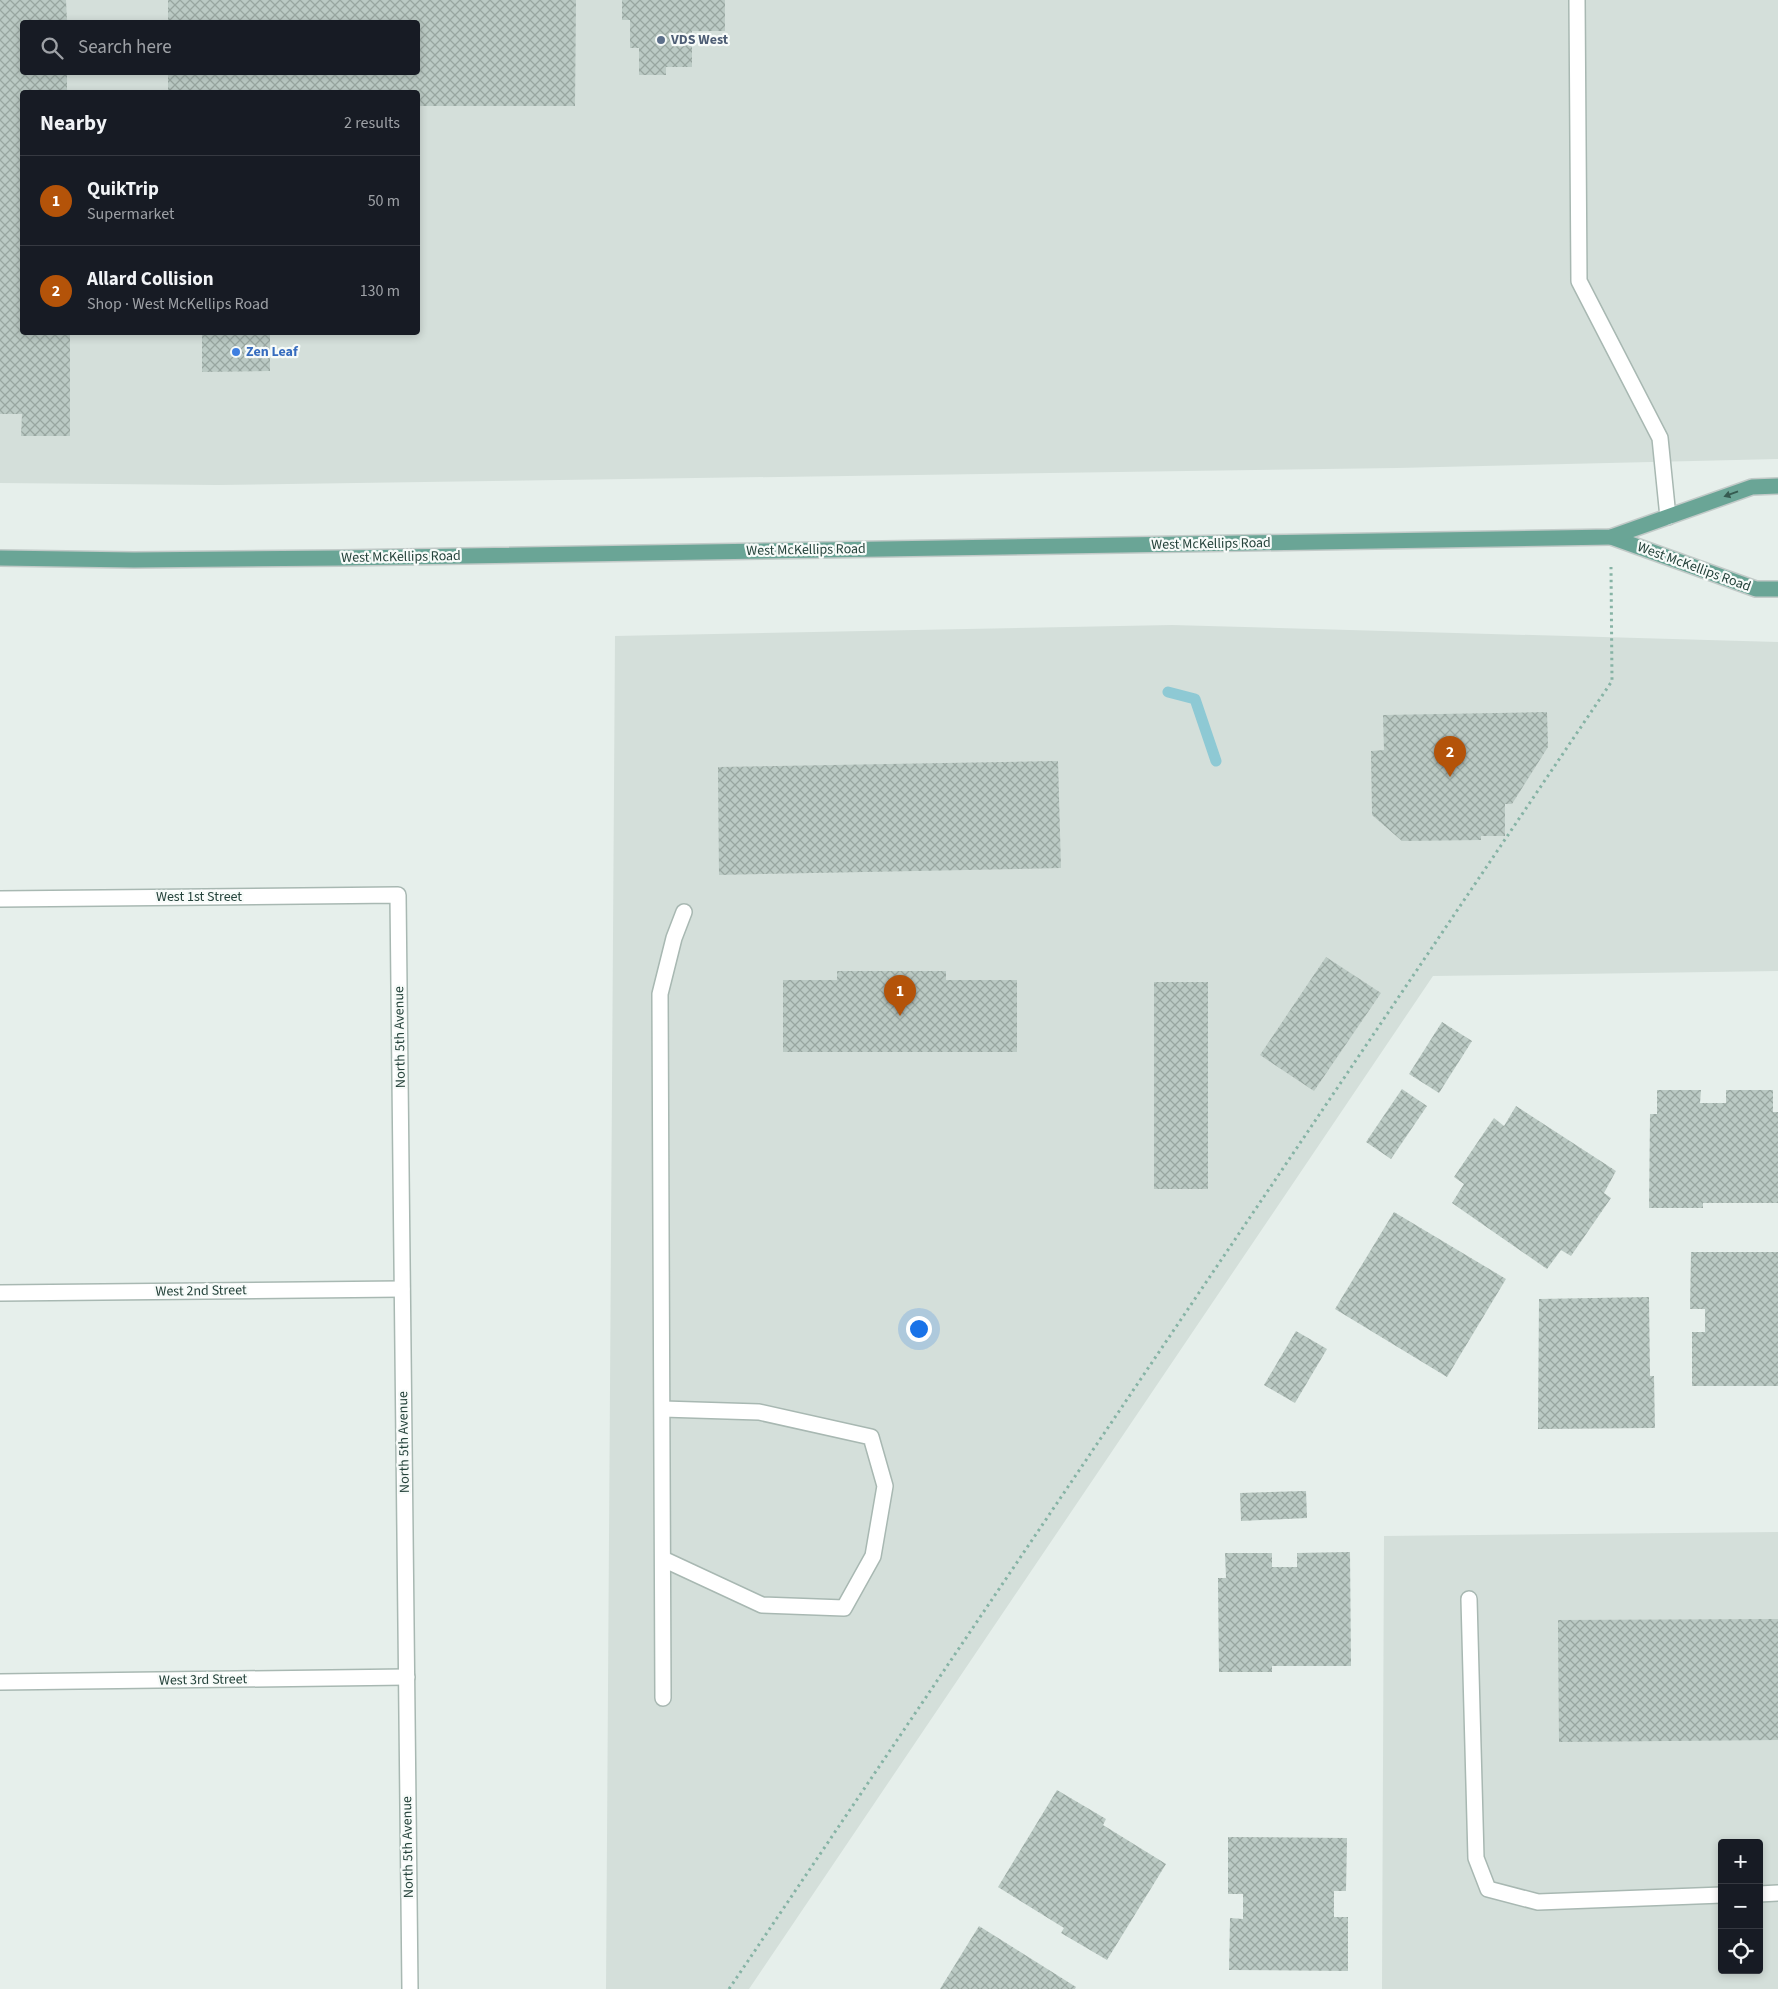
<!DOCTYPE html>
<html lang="en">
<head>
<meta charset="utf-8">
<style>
	:root { --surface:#171b24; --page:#20242c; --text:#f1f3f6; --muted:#9ea1a6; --line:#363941; --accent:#b45309 }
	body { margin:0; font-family:"Source Sans 3",sans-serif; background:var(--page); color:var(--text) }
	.controls { position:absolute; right:15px; bottom:15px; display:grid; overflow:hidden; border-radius:5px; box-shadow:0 2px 8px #0003 }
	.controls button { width:45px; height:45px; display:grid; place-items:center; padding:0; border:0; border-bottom:1px solid var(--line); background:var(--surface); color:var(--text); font:25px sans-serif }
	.you { position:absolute; left:918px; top:1328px; width:18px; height:18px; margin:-12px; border:4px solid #fff; border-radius:50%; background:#1a73e8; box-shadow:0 0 0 8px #1a73e833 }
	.badge { display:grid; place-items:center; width:32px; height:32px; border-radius:50%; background:var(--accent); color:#fff; font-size:16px; font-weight:700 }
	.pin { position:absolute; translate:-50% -41px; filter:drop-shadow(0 1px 2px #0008) }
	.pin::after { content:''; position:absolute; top:26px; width:18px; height:15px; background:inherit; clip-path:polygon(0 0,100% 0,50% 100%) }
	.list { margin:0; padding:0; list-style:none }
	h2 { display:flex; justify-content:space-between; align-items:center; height:65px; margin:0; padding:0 20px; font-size:21px }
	h2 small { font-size:16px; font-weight:400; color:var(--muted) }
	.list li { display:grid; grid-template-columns:32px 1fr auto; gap:15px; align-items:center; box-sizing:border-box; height:90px; padding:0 20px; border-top:1px solid var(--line) }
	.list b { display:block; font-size:19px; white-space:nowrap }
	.list p { margin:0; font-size:16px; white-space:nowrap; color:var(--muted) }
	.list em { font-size:16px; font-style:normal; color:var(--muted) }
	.icon { flex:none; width:28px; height:28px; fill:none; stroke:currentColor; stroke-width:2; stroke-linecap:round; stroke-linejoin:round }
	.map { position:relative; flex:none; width:1778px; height:1989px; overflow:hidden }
	.search { position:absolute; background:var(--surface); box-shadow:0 2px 8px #0003; left:20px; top:20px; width:400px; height:55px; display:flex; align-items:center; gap:12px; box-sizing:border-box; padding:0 18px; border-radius:5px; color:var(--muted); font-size:19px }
	.panel { position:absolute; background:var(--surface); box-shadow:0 2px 8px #0003; left:20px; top:90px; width:400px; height:245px; border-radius:5px }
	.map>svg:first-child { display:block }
	.built { fill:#d4dfda; fill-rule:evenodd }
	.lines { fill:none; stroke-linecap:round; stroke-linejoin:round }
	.stream { stroke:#8ec9d4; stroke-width:11 }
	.building { fill:url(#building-cross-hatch) }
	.lane-casing { stroke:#a8b8b2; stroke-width:18 }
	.primary-casing { stroke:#c2cac8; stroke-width:18 }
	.path { stroke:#86b3a5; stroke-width:3; stroke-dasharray:2.5 4; stroke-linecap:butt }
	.lane { stroke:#fff; stroke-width:15 }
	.primary { stroke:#6aa596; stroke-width:15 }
	.oneway { fill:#365b51 }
	.service-dot { fill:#5c6f8a; stroke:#f7fbf9; stroke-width:2 }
	.shop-dot { fill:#3f7fe0; stroke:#f7fbf9; stroke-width:2 }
	.labels { text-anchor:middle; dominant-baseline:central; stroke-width:4.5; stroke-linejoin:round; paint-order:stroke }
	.service-label { font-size:14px; font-weight:bold; fill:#4e5e75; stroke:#f7fbf9; text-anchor:start }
	.shop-label { font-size:14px; font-weight:bold; fill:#366cbe; stroke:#f7fbf9; text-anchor:start }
	.street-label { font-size:14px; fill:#24423a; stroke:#f7fbf9 }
</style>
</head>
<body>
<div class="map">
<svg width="1778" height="1989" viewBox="0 0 1778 1989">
	<defs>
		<pattern id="building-cross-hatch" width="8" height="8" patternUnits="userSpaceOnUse" patternTransform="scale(1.25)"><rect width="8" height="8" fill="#bbcac4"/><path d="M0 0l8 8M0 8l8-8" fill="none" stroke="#98a6a0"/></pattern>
	</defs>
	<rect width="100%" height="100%" fill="#e6efeb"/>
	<!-- built -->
	<g class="built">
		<path d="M0,0H1778V459L1397,468L217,485L0,483ZM22,22H418V72H22ZM22,92H418V332H22Z"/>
		<path d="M1172,625L1778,642V971L1433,976L749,1989H606L615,636Z"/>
		<path d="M1778,1532V1989H1382L1384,1536ZM1722,1843H1759V1970H1722Z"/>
	</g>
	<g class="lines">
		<!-- stream -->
		<path class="stream" d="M1168,692L1195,699L1216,761"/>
	</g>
	<!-- building -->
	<g class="building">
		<path d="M0,0H66L67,22H22V72H67V92H22V332H70V436H21L22,414H0Z"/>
		<path d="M168,0H576L575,106H418V92H168V72H418V22H168Z"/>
		<path d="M622,0H725V31H692V67H666V75H639V48H630V20H622Z"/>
		<path d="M202,332H270V371L202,372Z"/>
		<path d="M1547,712L1548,747L1512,804H1505V836H1481V840L1402,841L1372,815L1371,751L1384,750L1383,715Z"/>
		<path d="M1058,761L1061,868L719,875L718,767Z"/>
		<path d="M1326,957L1381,993L1314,1091L1260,1055Z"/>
		<path d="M837,971H946V980H1017V1052H783V980H837Z"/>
		<rect x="1154" y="982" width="54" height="207"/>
		<path d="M1442,1022L1472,1041L1439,1093L1409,1074Z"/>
		<path d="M1402,1089L1427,1106L1391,1159L1366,1142Z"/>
		<path d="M1657,1090H1701L1700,1103H1726V1090H1773V1112H1778V1203H1703V1208H1649L1650,1114H1657Z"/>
		<path d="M1516,1106L1616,1171L1604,1193L1611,1198L1571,1256L1561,1250L1547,1269L1452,1203L1464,1184L1454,1177L1494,1118L1504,1126Z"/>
		<path d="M1394,1212L1506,1279L1447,1377L1335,1309Z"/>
		<path d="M1691,1252H1778V1386H1692V1332H1705V1309H1690Z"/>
		<path d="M1649,1297L1650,1376H1654L1655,1428L1538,1429L1539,1299Z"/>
		<path d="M1296,1331L1327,1349L1295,1403L1264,1385Z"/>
		<path d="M1306,1491L1307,1518L1241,1521L1240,1493Z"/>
		<path d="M1350,1552L1351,1666H1272V1672H1219L1218,1578H1226L1225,1553H1272V1567H1297V1553Z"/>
		<path d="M1778,1619V1740L1559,1742L1558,1620Z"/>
		<path d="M1057,1790L1106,1819L1103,1825L1166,1864L1107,1960L1061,1933L1064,1928L998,1887Z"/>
		<path d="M1228,1837L1347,1838L1346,1891H1334V1917H1348V1971L1229,1970L1230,1918L1243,1919V1894H1228Z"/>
		<path d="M979,1926L1076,1987L1075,1989H940Z"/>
	</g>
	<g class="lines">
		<defs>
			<g id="lane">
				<path d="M1577,0L1579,281L1660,438L1668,517"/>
				<path d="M0,899L398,895L410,1989"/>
				<path d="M0,1293L402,1289"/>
				<path d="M663,1409L759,1412L871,1437L885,1486L873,1556L844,1608L762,1605L663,1559"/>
				<path d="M1469,1599L1476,1858L1488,1889L1538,1902L1722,1895"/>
				<path d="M0,1682L407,1677"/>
				<path d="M663,1698L660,994L674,938L684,912"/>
				<path d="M1759,1894L1778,1893"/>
			</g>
			<g id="primary">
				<path d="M1611,537L1756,589H1778"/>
				<path d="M0,558L134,560L341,558L1611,537L1752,487L1778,486"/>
			</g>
		</defs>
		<!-- lane casing -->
		<use href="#lane" class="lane-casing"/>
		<!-- primary casing -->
		<use href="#primary" class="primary-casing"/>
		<!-- path -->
		<path class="path" d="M729,1989L1612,681L1611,567"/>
		<!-- lane -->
		<use href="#lane" class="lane"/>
		<!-- primary -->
		<use href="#primary" class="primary"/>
	</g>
	<!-- one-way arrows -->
	<defs><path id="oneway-solid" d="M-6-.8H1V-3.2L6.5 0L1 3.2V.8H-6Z" transform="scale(1.25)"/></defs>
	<use class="oneway" href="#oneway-solid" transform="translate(1731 494) rotate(160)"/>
	<!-- markers -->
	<circle class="service-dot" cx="661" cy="40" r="5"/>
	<circle class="shop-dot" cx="236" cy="352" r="5"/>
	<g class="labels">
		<!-- service labels -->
		<g class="service-label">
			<text x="671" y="40">VDS West</text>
		</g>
		<!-- shop labels -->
		<g class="shop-label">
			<text x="246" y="352">Zen Leaf</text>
		</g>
		<!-- street labels -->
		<g class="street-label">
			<text transform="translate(1211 544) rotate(-1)">West McKellips Road</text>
			<text transform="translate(806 550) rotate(-1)">West McKellips Road</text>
			<text transform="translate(401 557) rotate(-1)">West McKellips Road</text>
			<text transform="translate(1694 567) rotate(20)">West McKellips Road</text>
			<text x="199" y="897">West 1st Street</text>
			<text transform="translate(400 1037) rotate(-91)">North 5th Avenue</text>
			<text transform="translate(201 1291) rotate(-1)">West 2nd Street</text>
			<text transform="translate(404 1442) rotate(-91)">North 5th Avenue</text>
			<text transform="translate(203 1680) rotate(-1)">West 3rd Street</text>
			<text transform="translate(408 1847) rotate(-91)">North 5th Avenue</text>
		</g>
	</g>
</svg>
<div class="controls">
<button>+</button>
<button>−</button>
<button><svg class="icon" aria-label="locate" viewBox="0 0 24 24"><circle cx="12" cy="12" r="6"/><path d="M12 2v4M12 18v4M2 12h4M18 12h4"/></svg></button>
</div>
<div class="you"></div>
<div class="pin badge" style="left:900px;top:1016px">1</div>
<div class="pin badge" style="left:1450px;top:777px">2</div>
<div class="search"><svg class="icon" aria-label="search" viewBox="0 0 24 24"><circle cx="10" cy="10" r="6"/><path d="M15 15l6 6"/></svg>Search here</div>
<section class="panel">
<h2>Nearby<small>2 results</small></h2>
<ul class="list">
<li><span class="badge">1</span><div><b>QuikTrip</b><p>Supermarket</p></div><em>50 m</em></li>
<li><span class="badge">2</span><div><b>Allard Collision</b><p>Shop · West McKellips Road</p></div><em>130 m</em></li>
</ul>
</section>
</div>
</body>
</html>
